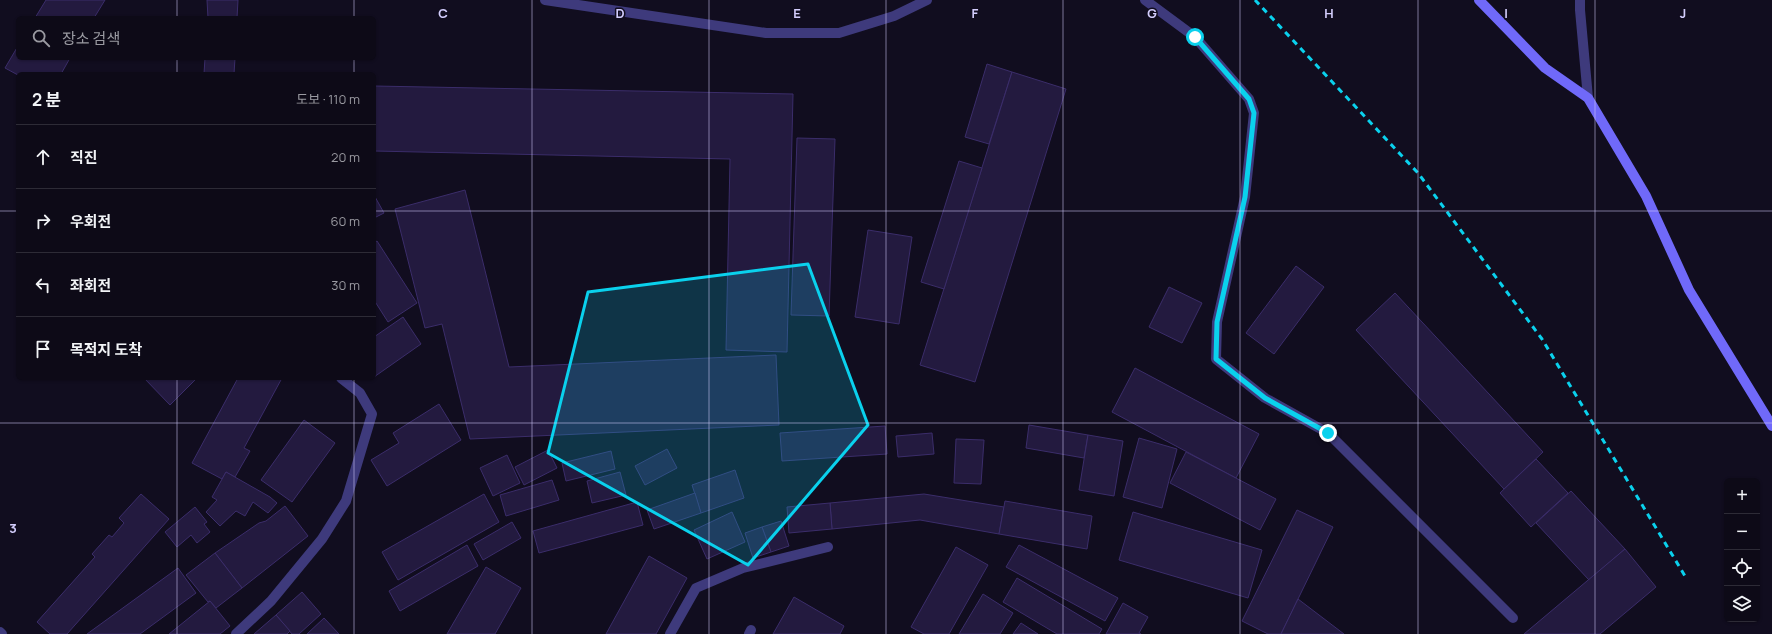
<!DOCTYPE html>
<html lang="ko">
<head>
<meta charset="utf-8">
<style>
	:root { --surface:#0d0a17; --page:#1b1824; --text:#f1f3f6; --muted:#9a9aa1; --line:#2d2b36 }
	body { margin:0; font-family:Manrope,"Noto Sans KR",sans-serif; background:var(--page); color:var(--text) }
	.controls { position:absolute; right:12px; bottom:12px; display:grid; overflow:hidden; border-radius:6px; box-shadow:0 1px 3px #0004 }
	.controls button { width:36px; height:36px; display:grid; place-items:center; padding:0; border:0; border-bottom:1px solid var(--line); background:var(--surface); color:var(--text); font:20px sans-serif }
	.stop { position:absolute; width:12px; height:12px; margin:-9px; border:3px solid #0ad1ed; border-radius:50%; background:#fff }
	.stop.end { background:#0ad1ed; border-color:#fff; box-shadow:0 1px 4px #0008 }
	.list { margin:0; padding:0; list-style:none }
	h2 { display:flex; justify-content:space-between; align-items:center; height:52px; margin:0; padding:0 16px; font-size:17px }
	h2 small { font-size:13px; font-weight:400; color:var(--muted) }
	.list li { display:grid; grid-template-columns:26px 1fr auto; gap:12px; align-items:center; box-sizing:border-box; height:64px; padding:0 16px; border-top:1px solid var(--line) }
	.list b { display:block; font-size:15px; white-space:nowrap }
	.list em { font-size:13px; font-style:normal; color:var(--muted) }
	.icon { flex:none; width:22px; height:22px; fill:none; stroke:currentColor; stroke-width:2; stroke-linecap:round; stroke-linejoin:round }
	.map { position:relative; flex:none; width:1772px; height:634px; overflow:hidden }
	.search { position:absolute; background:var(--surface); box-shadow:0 1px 3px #0004; left:16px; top:16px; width:360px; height:44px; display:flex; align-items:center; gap:10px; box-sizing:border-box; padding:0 14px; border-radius:6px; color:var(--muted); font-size:15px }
	.panel { position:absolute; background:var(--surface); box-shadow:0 1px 3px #0004; left:16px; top:72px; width:360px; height:308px; border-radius:6px }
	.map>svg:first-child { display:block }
	.building { fill:#231a3f; stroke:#3b2d6a }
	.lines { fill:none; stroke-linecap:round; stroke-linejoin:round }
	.lane { stroke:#3e3a7c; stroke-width:10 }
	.street { stroke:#3e3a7c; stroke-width:10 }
	.secondary { stroke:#7069f9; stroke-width:10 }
	.rail { stroke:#0ad1ed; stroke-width:3; stroke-dasharray:6 5; stroke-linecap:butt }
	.route { stroke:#0ad1ed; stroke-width:5 }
	.marked { fill:#0ad1ed; fill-opacity:0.2; stroke:#0ad1ed; stroke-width:3; stroke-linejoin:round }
	.grid { fill:none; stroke:#d4cefd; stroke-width:1; stroke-opacity:0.55 }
	.grid-label { font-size:13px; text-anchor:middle; font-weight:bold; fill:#d4cefd; stroke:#110d1f; stroke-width:3; stroke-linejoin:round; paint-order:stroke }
</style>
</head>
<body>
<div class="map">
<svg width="1772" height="634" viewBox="0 0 1772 634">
	<rect width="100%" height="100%" fill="#110d1f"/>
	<!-- building -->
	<g class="building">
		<path d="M46,0H105L94,18H35Z"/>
		<path d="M207,0H238L237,18H208Z"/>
		<path d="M18,46V58H70L61,74L18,75L5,68Z"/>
		<path d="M205,58H235L234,74H204Z"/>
		<path d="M987,64L1012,72L989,144L965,137Z"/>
		<path d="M1012,72L1066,89L975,382L920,365Z"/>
		<path d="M374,86L793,94L787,352L726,350L730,159L374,151Z"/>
		<path d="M797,138L835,139L829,316L791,315Z"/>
		<path d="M959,161L982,168L944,289L921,282Z"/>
		<path d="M465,190L509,367L776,355L779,425L470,439L442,324L425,328L395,209Z"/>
		<path d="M374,195L384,213L374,218Z"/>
		<path d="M868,230L912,237L899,324L855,317Z"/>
		<path d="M377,241L417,303L388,322L374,300V243Z"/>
		<path d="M1296,266L1324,287L1274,354L1246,333Z"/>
		<path d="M1169,287L1202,303L1182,343L1149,327Z"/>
		<path d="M1395,293L1543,452L1504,489L1356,330Z"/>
		<path d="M403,317L421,344L374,377V337Z"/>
		<path d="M1135,368L1259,434L1236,478L1112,412Z"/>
		<path d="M144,378H197L170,405Z"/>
		<path d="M238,378H282L244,448L250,451L235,477L226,472L222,479L192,463Z"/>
		<path d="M439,404L461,440L387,486L371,460L399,443L393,433Z"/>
		<path d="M304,420L335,443L292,502L261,480Z"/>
		<path d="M1029,425L1088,435L1084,458L1026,448Z"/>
		<path d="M885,426L887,454L782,461L780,433Z"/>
		<path d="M932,433L934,454L898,457L896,436Z"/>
		<path d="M1088,435L1123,441L1114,496L1079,490Z"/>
		<path d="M1139,438L1177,449L1162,508L1123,497Z"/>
		<path d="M956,439L984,440L981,484L954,483Z"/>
		<path d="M667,449L677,468L645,485L635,466Z"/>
		<path d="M548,450L557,468L524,485L515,467Z"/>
		<path d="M611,451L615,469L566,481L562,463Z"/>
		<path d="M1186,452L1276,499L1260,530L1170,483Z"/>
		<path d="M507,455L520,483L493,496L480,468Z"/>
		<path d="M1536,459L1568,493L1531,527L1500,493Z"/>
		<path d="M735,470L744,498L701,513L692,485Z"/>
		<path d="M226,472L270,497L277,503L268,513L253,502L245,516L236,511L220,526L206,512L217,500L212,497Z"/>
		<path d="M620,472L626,495L592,503L587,481Z"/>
		<path d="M552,480L559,500L506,516L500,495Z"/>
		<path d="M1571,491L1625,549L1589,580L1536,523Z"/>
		<path d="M695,493L701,513L654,529L647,510Z"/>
		<path d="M141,494L169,519L67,634H50L37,622L95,557L92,554L109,535L112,537L124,523L119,518Z"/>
		<path d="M484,494L499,522L398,580L382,552Z"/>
		<path d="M924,494L1004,507L999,534L920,520L832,529L830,503Z"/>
		<path d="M1005,501L1092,516L1087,549L999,534Z"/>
		<path d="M637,502L643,525L539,553L533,531Z"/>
		<path d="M830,503L832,529L789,533L787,507Z"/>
		<path d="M285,506L308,536L242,588L215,553L259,523L266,521Z"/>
		<path d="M195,507L207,522L204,524L210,532L197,543L191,535L177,547L165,532Z"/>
		<path d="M1297,510L1333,527L1281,634H1268L1242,621Z"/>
		<path d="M732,512L745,542L707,559L694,530Z"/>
		<path d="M1133,512L1262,550L1248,598L1119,560Z"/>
		<path d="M781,521L789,546L771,552L762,527Z"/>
		<path d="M512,522L521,538L483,560L474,544Z"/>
		<path d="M762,527L771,552L753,558L745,533Z"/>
		<path d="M467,545L478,566L400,611L389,591Z"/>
		<path d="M1019,545L1118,598L1105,621L1006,567Z"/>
		<path d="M956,547L988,565L949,634H924L911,627Z"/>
		<path d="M1625,549L1656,587L1600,634H1524Z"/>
		<path d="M215,553L242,588L216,608L210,601L208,602L186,575Z"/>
		<path d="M649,556L687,578L656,634H606Z"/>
		<path d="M486,567L521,588L495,634H447Z"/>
		<path d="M178,568L196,593L140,634H87Z"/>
		<path d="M1017,578L1102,629L1099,634H1057L1003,602Z"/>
		<path d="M302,592L321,614L299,634H292L276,615Z"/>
		<path d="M983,594L1013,613L1000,634H959Z"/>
		<path d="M794,597L844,626L840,634H773Z"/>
		<path d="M1298,599L1344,634H1281Z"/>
		<path d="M210,601L230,626L220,634H169Z"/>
		<path d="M1123,603L1148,617L1139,633L1141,634H1106Z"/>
		<path d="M276,615L290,631L287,634H254Z"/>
		<path d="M324,618L339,634H307Z"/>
		<path d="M1021,623L1038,634H1013Z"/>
	</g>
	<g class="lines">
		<!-- lane -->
		<path class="lane" d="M670,634L696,588L743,568L828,547"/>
		<!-- street -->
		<g class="street">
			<path d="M545,0L766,33H839L894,16L927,0"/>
			<path d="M1145,0L1195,37L1249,99L1254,113L1245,197L1217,322L1216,359L1265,398L1328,433L1513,618"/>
			<path d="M1580,0V10L1588,98"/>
			<path d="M0,632L2,634"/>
			<path d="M236,634L271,601L322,539L346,501L372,414L360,393L341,378"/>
			<path d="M749,634L751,630"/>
		</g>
		<!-- secondary -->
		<path class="secondary" d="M1479,0L1545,68L1588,98L1646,196L1689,290L1772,426"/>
		<!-- rail -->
		<path class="rail" d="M1255,0L1418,173L1542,339L1685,576"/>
	</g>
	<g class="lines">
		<!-- route -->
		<path class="route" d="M1195,37L1249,99L1254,113L1245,197L1217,322L1216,359L1265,398L1328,433"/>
	</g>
	<!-- marked area -->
	<path class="marked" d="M808,264L868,425L748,565L548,453L588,292Z"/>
	<!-- grid -->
	<path class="grid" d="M177,0V18M354,0V18M532,0V634M709,0V634M886,0V634M1063,0V634M1240,0V634M1418,0V634M1595,0V634M177,58V74M354,58V74M0,211H18M374,211H1772M177,378V634M354,378V634M0,423H1772"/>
	<g class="grid-label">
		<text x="443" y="18">C</text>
		<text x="620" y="18">D</text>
		<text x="797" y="18">E</text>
		<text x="975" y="18">F</text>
		<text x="1152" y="18">G</text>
		<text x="1329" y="18">H</text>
		<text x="1506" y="18">I</text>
		<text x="1683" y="18">J</text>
		<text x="13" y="533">3</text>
	</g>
</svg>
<div class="controls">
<button>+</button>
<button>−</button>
<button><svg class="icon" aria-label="locate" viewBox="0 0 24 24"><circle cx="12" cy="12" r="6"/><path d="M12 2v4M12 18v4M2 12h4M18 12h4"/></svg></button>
<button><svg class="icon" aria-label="layers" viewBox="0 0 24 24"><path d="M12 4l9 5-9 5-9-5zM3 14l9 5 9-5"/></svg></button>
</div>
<div class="stop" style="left:1195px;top:37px"></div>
<div class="stop end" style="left:1328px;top:433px"></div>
<div class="search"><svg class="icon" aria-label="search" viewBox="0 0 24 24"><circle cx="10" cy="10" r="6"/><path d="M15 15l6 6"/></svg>장소 검색</div>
<section class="panel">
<h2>2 분<small>도보 · 110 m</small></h2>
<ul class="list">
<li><svg class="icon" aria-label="ahead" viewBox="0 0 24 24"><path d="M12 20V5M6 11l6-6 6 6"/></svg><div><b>직진</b></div><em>20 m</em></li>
<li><svg class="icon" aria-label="right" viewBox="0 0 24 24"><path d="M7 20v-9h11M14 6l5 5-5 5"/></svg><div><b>우회전</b></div><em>60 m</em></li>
<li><svg class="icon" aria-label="left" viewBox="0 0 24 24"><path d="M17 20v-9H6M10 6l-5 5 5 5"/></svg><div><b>좌회전</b></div><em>30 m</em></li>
<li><svg class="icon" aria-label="arrive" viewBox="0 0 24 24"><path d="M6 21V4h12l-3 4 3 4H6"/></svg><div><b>목적지 도착</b></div></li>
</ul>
</section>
</div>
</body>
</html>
